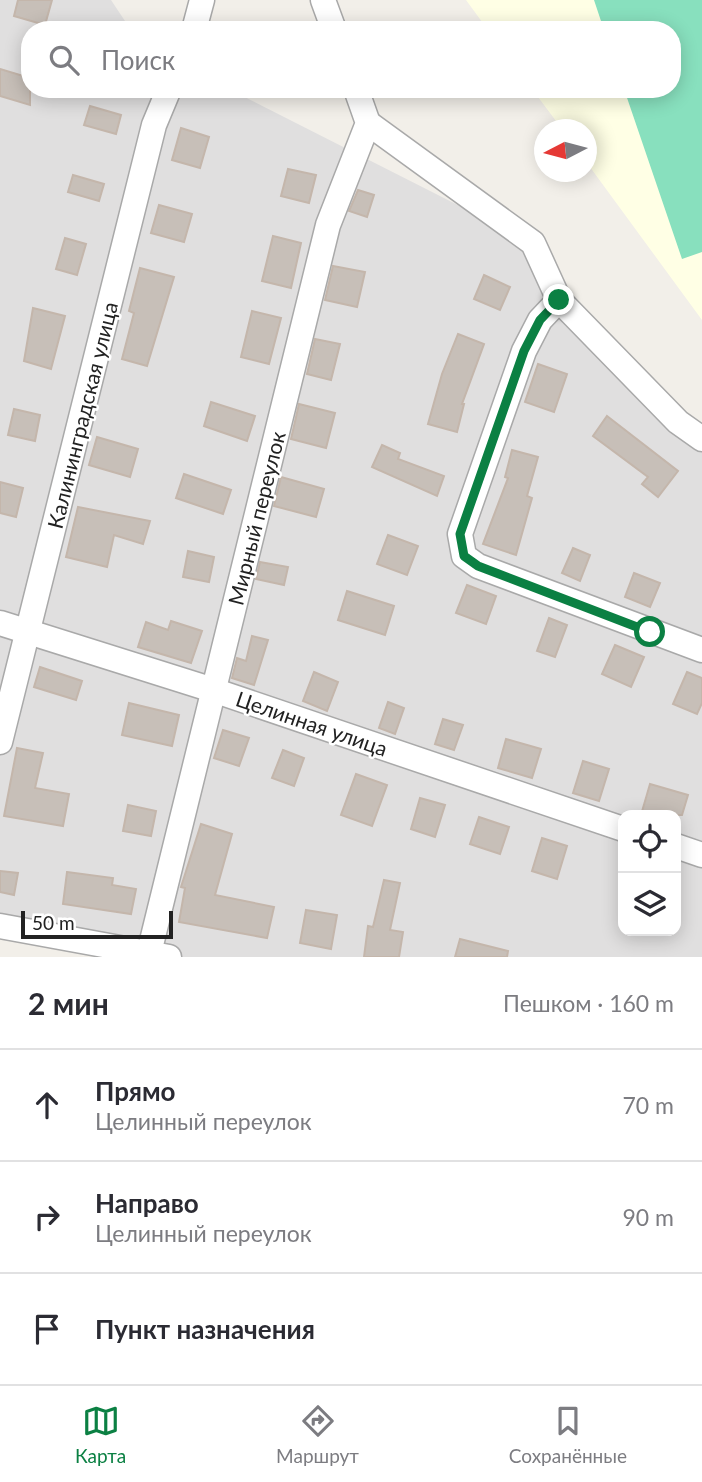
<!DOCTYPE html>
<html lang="ru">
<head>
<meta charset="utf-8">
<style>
	:root { --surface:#fff; --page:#f7f7f7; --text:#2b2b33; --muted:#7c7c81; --line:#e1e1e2; --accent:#0b8043 }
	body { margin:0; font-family:Lato,sans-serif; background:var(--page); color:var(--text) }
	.controls { position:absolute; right:21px; bottom:21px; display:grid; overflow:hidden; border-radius:14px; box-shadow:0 4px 18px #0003 }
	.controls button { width:63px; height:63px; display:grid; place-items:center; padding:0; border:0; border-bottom:2px solid var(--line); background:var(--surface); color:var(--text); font:35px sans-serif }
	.compass { position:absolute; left:534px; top:119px; width:63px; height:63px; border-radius:50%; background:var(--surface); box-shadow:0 4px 18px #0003; rotate:264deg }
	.scale { position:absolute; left:21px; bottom:18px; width:152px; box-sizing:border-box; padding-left:7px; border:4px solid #222; border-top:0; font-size:19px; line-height:24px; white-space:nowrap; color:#222; -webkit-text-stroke:5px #fff; paint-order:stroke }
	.stop { position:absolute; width:21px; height:21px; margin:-16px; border:5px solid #0b8043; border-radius:50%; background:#fff }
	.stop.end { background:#0b8043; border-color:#fff; box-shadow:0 2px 7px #0008 }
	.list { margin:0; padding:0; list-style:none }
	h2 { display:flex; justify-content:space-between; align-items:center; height:91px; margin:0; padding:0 28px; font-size:30px }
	h2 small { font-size:23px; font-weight:400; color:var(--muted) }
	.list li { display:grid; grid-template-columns:46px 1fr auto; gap:21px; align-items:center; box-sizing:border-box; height:112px; padding:0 28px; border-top:2px solid var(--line) }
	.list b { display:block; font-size:26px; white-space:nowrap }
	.list p { margin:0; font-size:23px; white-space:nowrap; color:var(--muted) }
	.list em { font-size:23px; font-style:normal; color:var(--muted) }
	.icon { flex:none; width:38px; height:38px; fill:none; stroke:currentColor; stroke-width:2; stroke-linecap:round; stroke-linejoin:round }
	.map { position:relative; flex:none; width:702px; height:957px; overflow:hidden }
	.search { position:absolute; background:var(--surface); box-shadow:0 4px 18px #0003; left:21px; right:21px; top:21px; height:77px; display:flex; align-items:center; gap:18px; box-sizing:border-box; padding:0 24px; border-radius:28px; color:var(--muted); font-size:26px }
	.sheet { height:427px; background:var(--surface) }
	nav { display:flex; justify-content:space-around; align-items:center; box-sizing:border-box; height:98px; border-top:2px solid var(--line); background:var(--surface); font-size:19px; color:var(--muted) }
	nav a { display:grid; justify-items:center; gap:4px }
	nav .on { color:var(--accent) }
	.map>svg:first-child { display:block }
	.residential { fill:#e0dfdf; fill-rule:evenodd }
	.education { fill:#ffffe5 }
	.pitch { fill:#88e0be }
	.building { fill:#c7bfb8; stroke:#c4b6ab; stroke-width:2 }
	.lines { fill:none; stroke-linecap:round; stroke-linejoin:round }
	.street-casing { stroke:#a9a9a9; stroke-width:27 }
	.street { stroke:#fff; stroke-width:24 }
	.route { stroke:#0b8043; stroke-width:9 }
	.labels { text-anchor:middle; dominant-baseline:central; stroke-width:5; stroke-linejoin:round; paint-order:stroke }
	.street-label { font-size:21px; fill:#222; stroke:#fff }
</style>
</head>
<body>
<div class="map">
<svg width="702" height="957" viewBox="0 0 702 957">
	<rect width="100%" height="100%" fill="#f2efe9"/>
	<!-- residential -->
	<path class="residential" d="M0,0H111L131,30H30V89H229L523,238L666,416L702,439V957H165L0,926ZM623,815H676V931H623Z"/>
	<!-- education -->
	<path class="education" d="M466,0H702V320L587,163L586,130L562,129L532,89H672V30H488Z"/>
	<!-- pitch -->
	<path class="pitch" d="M594,0H702V252L682,259L624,89H672V30H604Z"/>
	<!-- building -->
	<g class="building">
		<path d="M18,0H52L45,25L14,16Z"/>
		<path d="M0,69L30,78V105L0,96Z"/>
		<path d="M90,106L121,115L116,134L84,125Z"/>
		<path d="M181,128L209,137L200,168L172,160Z"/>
		<path d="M288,169L316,175L309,203L281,196Z"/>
		<path d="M73,175L104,184L99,201L68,192Z"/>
		<path d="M358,190L374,195L367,217L349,211Z"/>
		<path d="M159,205L192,214L184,242L151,233Z"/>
		<path d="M273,236L301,243L291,288L262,281Z"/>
		<path d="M65,238L86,244L77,275L56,269Z"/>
		<path d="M333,266L365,272L357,307L325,300Z"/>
		<path d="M140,268L174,277L147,366L122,359L134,313L129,311Z"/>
		<path d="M484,275L510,287L500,310L474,299Z"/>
		<path d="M33,308L65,316L51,369L24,361Z"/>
		<path d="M252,311L281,318L269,364L241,357Z"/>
		<path d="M458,334L484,344L462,404H464L457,432L428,424L442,374Z"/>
		<path d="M315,339L340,344L331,380L307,374Z"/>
		<path d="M538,364L567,374L554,412L525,402Z"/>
		<path d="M211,402L255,416L247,441L204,426Z"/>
		<path d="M299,404L335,413L326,448L291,439Z"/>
		<path d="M14,409L40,415L35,441L8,435Z"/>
		<path d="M607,416L678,471L658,497L642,484L648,477L593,436Z"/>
		<path d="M97,437L138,449L130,477L89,465Z"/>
		<path d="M382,445L400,453L398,459L444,476L437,496L372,467Z"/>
		<path d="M512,450L538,457L527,496L532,498L516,555L483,544L508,478L505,477Z"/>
		<path d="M184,474L231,490L223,514L176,498Z"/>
		<path d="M281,477L324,489L316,517L274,506Z"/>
		<path d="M0,482L23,488L16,517L0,513Z"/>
		<path d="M78,507L150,521L143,544L114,535L107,567L66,557Z"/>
		<path d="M388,535L418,546L407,575L377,564Z"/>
		<path d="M573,548L590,555L580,581L562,573Z"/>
		<path d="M188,551L214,557L209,582L183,577Z"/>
		<path d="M260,562L288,567L284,585L256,579Z"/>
		<path d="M634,573L660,583L650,607L625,597Z"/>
		<path d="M467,585L496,596L486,624L456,613Z"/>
		<path d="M347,591L394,606L385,635L338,620Z"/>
		<path d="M549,618L567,625L555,657L537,651Z"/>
		<path d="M171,621L202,631L191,663L138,647L146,622L168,630Z"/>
		<path d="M252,636L268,640L254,685L232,678L237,658L246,661Z"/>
		<path d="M615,645L644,657L631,687L602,674Z"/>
		<path d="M40,667L82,681L76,700L34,687Z"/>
		<path d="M314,672L338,682L327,711L303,701Z"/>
		<path d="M687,672L702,678V703L697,714L673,704Z"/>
		<path d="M388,702L404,708L395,734L379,728Z"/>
		<path d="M129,703L179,715L172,746L122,735Z"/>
		<path d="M443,719L463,725L454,750L435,744Z"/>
		<path d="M223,730L249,738L239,766L214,758Z"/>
		<path d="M506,739L541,749L532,778L498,768Z"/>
		<path d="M17,748L43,753L35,788L69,794L63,826L4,816Z"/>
		<path d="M283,750L304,758L294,786L272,778Z"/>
		<path d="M583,761L609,769L599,801L573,793Z"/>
		<path d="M356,774L387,785L372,826L341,815Z"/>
		<path d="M650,784L688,795L682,815H641Z"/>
		<path d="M420,798L445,805L435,837L411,829Z"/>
		<path d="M128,805L156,811L151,836L123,831Z"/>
		<path d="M479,817L509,827L500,854L470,844Z"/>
		<path d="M201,824L232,834L215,895L274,907L267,938L179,922L185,888L181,887Z"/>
		<path d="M542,838L567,846L557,879L532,871Z"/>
		<path d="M0,871L18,873L14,895L0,892Z"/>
		<path d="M67,872L113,878L112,885L136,889L131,914L63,904Z"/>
		<path d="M384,880L400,883L390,930L403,932L399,957H364L368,926L373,927Z"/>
		<path d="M306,910L337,915L331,949L300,943Z"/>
		<path d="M460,939L508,951L507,957H455Z"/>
	</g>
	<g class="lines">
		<defs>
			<g id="street">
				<path d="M323,0L334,30"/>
				<path d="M194,30L202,0"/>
				<path d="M368,123L533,243L559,300L678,422L702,439"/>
				<path d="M559,300L540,320L524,351L460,534L464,556L478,566L702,650"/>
				<path d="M0,623L213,690L623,829"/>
				<path d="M0,742L154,125L169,89"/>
				<path d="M676,846L702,855"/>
				<path d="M0,926L169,957"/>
				<path d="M149,953L328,225L368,123L356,89"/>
			</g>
		</defs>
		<!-- street casing -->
		<use href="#street" class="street-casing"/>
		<!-- street -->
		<use href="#street" class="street"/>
	</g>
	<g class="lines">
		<!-- route -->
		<path class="route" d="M559,300L540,320L524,351L460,534L464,556L478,566L650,632"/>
	</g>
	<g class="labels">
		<!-- street labels -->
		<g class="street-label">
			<text transform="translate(82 415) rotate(-76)">Калининградская улица</text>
			<text transform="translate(256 518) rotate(-76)">Мирный переулок</text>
			<text transform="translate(312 723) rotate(19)">Целинная улица</text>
		</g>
	</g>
</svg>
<div class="controls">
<button><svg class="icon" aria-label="locate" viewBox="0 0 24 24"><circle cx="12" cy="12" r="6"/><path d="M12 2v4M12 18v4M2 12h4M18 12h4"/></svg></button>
<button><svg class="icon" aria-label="layers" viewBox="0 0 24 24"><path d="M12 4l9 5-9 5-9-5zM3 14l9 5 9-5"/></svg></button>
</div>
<svg class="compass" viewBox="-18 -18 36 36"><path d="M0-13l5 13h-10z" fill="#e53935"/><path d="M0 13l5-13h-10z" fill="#7c7c81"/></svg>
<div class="scale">50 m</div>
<div class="stop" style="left:650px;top:632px"></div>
<div class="stop end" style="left:559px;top:300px"></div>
<div class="search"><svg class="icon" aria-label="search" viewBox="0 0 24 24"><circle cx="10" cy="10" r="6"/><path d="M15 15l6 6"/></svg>Поиск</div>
</div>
<section class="sheet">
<h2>2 мин<small>Пешком · 160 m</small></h2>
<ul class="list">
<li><svg class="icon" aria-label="ahead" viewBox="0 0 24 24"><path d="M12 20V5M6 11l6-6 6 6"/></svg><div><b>Прямо</b><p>Целинный переулок</p></div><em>70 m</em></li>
<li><svg class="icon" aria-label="right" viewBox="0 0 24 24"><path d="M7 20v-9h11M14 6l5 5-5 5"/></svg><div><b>Направо</b><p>Целинный переулок</p></div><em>90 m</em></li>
<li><svg class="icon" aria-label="arrive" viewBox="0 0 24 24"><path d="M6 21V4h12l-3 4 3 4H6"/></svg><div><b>Пункт назначения</b></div></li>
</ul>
</section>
<nav>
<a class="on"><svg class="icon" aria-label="map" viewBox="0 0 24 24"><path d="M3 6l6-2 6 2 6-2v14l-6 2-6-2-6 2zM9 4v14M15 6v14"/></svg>Карта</a>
<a><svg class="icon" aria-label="directions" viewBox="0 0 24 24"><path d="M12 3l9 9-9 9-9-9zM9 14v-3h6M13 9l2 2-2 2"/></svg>Маршрут</a>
<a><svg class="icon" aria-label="saved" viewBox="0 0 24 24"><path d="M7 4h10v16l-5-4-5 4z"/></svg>Сохранённые</a>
</nav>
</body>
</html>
